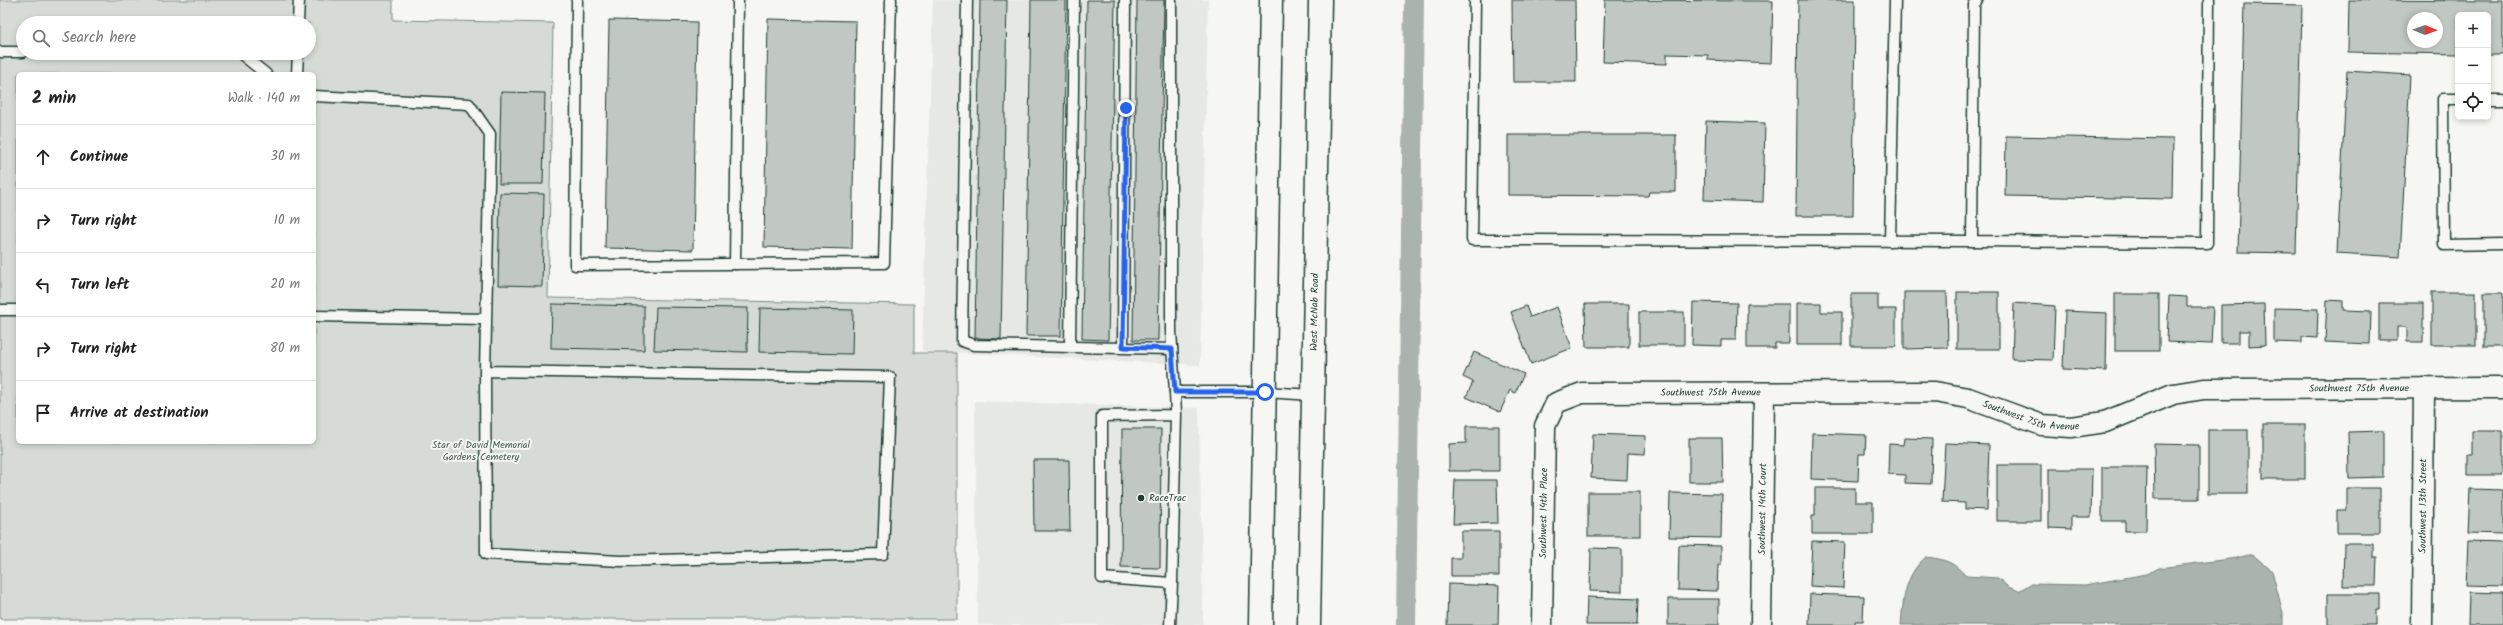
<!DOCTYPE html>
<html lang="en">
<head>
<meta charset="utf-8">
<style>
	:root { --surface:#fff; --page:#f6f6f6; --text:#222; --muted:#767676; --line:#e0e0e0 }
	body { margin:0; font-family:Kalam,sans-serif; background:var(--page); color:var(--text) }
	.controls { position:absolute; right:12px; top:12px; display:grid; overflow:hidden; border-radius:6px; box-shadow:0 2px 6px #0003 }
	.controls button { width:36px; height:36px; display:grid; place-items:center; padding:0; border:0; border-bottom:1px solid var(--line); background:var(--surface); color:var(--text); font:20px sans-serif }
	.compass { position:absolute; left:2407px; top:12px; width:36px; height:36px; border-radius:50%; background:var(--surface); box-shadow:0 2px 6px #0003; rotate:91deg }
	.stop { position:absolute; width:12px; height:12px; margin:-9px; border:3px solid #2563eb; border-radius:50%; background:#fff }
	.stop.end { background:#2563eb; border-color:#fff; box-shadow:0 1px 4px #0008 }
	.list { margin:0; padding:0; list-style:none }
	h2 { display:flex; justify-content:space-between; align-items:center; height:52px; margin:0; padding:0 16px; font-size:17px }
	h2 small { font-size:13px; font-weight:400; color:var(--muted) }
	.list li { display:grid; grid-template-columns:26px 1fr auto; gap:12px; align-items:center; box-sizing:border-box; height:64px; padding:0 16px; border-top:1px solid var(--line) }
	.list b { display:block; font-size:15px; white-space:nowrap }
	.list em { font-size:13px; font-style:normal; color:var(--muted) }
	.icon { flex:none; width:22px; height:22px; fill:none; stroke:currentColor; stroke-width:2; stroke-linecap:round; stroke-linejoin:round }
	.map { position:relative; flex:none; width:2503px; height:625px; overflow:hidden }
	.search { position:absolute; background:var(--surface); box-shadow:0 2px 6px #0003; left:16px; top:16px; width:300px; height:44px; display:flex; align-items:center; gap:10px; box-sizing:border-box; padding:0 14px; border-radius:22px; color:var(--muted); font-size:15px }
	.panel { position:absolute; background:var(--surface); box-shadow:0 2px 6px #0003; left:16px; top:72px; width:300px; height:372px; border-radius:6px }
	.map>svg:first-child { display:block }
	.built { fill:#e6e8e4 }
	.green { fill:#d6dbd6; stroke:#7a8c85; fill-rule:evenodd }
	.water { fill:#aab3ae; stroke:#72847d }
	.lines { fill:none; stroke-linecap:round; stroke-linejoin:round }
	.canal { stroke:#aab3ae; stroke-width:20 }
	.building { fill:#c1c8c3; stroke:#1f3d34; fill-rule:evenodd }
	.service-casing { stroke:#1f3d34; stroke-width:13 }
	.minor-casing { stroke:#1f3d34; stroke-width:23 }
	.primary-casing { stroke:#1f3d34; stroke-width:25 }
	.service { stroke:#f6f6f2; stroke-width:10 }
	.minor { stroke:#f6f6f2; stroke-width:20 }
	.primary { stroke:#f6f6f2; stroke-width:22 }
	.route { stroke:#2563eb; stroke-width:5 }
	.poi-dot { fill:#1f3d34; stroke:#f6f6f2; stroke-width:1.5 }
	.labels { text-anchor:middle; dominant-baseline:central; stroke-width:4; stroke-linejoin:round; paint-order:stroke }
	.street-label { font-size:10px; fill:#1f3d34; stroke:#f6f6f2 }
	.park-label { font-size:10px; fill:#445d54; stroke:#f6f6f2 }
	.poi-label { font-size:10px; fill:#1f3d34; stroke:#f6f6f2; text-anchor:start }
</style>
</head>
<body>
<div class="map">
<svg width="2503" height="625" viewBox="0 0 2503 625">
	<rect width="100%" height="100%" fill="#f6f6f2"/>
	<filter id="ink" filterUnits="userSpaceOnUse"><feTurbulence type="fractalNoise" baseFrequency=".025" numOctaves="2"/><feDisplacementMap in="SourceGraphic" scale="8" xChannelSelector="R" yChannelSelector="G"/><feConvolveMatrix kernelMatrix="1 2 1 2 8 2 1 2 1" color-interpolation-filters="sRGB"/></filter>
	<g filter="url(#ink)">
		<!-- built -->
		<g class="built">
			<path d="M933,0H1208L1200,365L922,351Z"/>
			<path d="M975,401L1199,408L1203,625H978Z"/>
		</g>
		<!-- green -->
		<path class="green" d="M0,0H393V20L553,23L548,298L914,304V353H957V619H0ZM23,23H309V53H23ZM18,74H314V442H18Z"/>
		<!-- water -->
		<path class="water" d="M2252,554L2272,571L2283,613V625H1901C1903,600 1905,574 1926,557C1944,559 1954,562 1966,576L1998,578L2008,587L2019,591L2030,584L2085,585L2147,574L2159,568L2237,558Z"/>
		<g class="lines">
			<!-- canal -->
			<path class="canal" d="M1406,625L1414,0"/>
		</g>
		<!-- building -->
		<g class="building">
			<path d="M980,0H1007L1001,339L975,338Z"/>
			<path d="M1031,0H1066L1061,336H1026Z"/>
			<path d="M1087,0H1115L1108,340L1082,339Z"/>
			<path d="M1137,0H1164L1158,340H1133Z"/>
			<path d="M1512,0H1575L1576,82H1513Z"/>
			<path d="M1605,0L1773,1L1771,63L1708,60V55L1667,54V64L1603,62Z"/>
			<path d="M1798,0H1855L1853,216H1796Z"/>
			<path d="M2349,0L2503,1V55H2488V15H2458V54L2348,52ZM2413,18H2437V42H2413Z"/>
			<path d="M2244,4L2302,5L2296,253L2238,252Z"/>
			<path d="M768,19L856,21L852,249L764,247Z"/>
			<path d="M609,20L697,22L693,250L605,248Z"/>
			<path d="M2347,71L2410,75L2400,257L2337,253Z"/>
			<path d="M501,92L545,93L543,184H499Z"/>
			<path d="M1706,121L1765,123L1763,202L1704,200Z"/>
			<path d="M1508,135H1676V192H1649L1648,196L1508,195Z"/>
			<path d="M2006,136L2173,139L2172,199L2005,196Z"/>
			<path d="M500,193L544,194L542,286L498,285Z"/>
			<path d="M1904,292H1947L1948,348L1904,349Z"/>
			<rect x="1957" y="292" width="42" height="57"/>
			<rect x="2432" y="292" width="44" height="53"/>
			<rect x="2484" y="293" width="19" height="54"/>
			<path d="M1851,294H1878V309H1896V346H1851Z"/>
			<rect x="2115" y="294" width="44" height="57"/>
			<path d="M2169,296L2187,297V307H2213L2211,344L2167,342Z"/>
			<path d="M2327,300L2343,301V310L2371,311L2370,344L2325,342Z"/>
			<path d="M1693,302L1737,303L1736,340H1721V346L1692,345Z"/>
			<path d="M1797,303H1821V312H1842V345H1797Z"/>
			<path d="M2014,303L2055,306L2053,360L2012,359Z"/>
			<path d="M2379,303H2423V342H2407V327H2397V340H2379Z"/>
			<path d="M552,304L644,306V350L551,348Z"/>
			<path d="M1585,304H1629V347H1586Z"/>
			<path d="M1747,304H1789V343H1775V348H1747Z"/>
			<path d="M2264,304L2265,345L2249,346V331H2239V343H2221V305Z"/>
			<path d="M1526,306L1530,317L1557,307L1572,348L1531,364L1511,312Z"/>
			<path d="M656,307L748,308L747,352L654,350Z"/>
			<path d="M760,308L853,310L852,354L759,352Z"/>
			<path d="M2274,308L2318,309L2317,338L2302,337V343L2274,342Z"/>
			<path d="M2065,311L2107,313L2106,371L2063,369Z"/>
			<rect x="1639" y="312" width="45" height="33"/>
			<path d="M1474,352L1524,374L1515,393L1510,390L1500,412L1466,397L1473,382L1463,377Z"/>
			<rect x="2263" y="425" width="42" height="54"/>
			<path d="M1466,426H1499V471H1449V444L1466,443Z"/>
			<path d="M1122,429H1161L1160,568L1121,567Z"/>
			<rect x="2208" y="430" width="40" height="64"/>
			<path d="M2383,431V477L2349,478L2348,432Z"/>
			<path d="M2472,431H2503V475H2468V455H2472Z"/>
			<path d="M1812,433L1866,435L1865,454H1859L1858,481L1811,479Z"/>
			<path d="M1593,434L1646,436L1645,454L1628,453L1627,480L1591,478Z"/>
			<path d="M1689,438H1722L1723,482H1689Z"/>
			<path d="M1904,438L1932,439L1931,484L1905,483V475L1888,474L1889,444L1903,445Z"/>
			<path d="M1945,443L1989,445L1987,510L1965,509V503L1942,502Z"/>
			<path d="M2154,444L2199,445V499H2155Z"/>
			<path d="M1033,460H1069L1070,531H1034Z"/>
			<rect x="1997" y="465" width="44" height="56"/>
			<path d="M2102,467H2147L2146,531H2125V521H2102Z"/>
			<path d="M2049,469H2092L2091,517H2071V529L2049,528Z"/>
			<path d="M1455,480H1497L1498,523L1453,524Z"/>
			<path d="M1815,488H1855V502H1873V534H1812V516H1815Z"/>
			<path d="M2347,488H2380V533H2337V510H2347Z"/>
			<path d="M2470,489L2503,490V534L2468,533Z"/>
			<rect x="1588" y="492" width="52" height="44"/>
			<path d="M1670,493L1722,494L1721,538L1669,537Z"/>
			<path d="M1461,531H1499V576H1451V558H1461Z"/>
			<path d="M1812,541L1845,542L1843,588L1810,586Z"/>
			<path d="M2468,542L2503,543V586L2466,585Z"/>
			<path d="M2344,543H2373V557H2377L2376,586H2343Z"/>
			<path d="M1679,545L1721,546V565H1718L1717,591L1678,590Z"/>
			<path d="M1591,548L1622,549V592L1590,591Z"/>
			<path d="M1448,584L1499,586L1498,625H1447Z"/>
			<path d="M2469,592L2503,593V625H2468Z"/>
			<path d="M1810,594L1864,596L1863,621H1855V625H1809Z"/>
			<path d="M2328,594H2380V609H2376V625H2328Z"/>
			<path d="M1587,597L1638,599L1637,625H1586Z"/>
			<rect x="1668" y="599" width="51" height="26"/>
		</g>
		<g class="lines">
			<defs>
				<g id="service">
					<path d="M577,0L575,265L884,263L891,0"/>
					<path d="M967,0L962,341L974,345L1172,349"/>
					<path d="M1171,0V331L1175,392"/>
					<path d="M1475,0L1472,240L1972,241"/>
					<path d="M1977,0L1974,5L1972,241L2207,243L2209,0"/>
					<path d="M298,23L299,0"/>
					<path d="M0,52H23"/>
					<path d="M240,53L266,74"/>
					<path d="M297,74L298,53"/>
					<path d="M314,96L469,104L490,134L485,371L486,554L621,561L883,554L890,377L485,371"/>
					<path d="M2458,99H2443L2444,245L2503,244"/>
					<path d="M2488,100H2503"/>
					<path d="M1890,241L1895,0"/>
					<path d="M735,264L738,0"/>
					<path d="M0,310H18"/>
					<path d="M314,316L485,319"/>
					<path d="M1070,346L1074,0"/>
					<path d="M1123,347L1125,0"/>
					<path d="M1176,415L1102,416V578L1172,583L1176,415L1175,392H1265L1313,395"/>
					<path d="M1170,625L1172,583"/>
				</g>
				<g id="minor">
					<path id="s1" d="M1542,625L1545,426L1556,403L1582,393L1935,392L1968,398L2042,425L2071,427L2105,422L2173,394L2204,389L2503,388"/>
					<path id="s2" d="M1761,625L1764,393"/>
					<path id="s3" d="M2422,625L2424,388"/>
				</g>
				<g id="primary">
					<path d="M1261,625L1271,0"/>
					<path id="s4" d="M1309,625L1320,0"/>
				</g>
			</defs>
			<!-- service casing -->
			<use href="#service" class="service-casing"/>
			<!-- minor casing -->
			<use href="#minor" class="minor-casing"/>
			<!-- primary casing -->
			<use href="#primary" class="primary-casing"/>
			<!-- service -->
			<use href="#service" class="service"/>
			<!-- minor -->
			<use href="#minor" class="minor"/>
			<!-- primary -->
			<use href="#primary" class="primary"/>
		</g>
	</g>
	<g class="lines" filter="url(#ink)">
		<!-- route -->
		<path class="route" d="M1126,108L1123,347L1172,349L1175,392H1265"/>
	</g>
	<!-- markers -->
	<circle class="poi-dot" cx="1141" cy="498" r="4"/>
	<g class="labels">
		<!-- street labels -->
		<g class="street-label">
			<text stroke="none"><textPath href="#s4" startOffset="313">West McNab Road</textPath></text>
			<text stroke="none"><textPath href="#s1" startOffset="1041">Southwest 75th Avenue</textPath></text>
			<text stroke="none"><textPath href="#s1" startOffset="381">Southwest 75th Avenue</textPath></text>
			<text stroke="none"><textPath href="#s1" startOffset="705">Southwest 75th Avenue</textPath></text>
			<text stroke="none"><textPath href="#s3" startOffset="119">Southwest 13th Street</textPath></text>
			<text stroke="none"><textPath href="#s2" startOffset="116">Southwest 14th Court</textPath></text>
			<text stroke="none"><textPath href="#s1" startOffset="112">Southwest 14th Place</textPath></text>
		</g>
		<!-- park labels -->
		<g class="park-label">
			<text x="481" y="445">Star of David Memorial<tspan x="481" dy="12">Gardens Cemetery</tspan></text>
		</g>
		<!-- poi labels -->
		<g class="poi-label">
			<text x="1149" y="498">RaceTrac</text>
		</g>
	</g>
</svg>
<div class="controls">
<button>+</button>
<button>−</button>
<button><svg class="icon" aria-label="locate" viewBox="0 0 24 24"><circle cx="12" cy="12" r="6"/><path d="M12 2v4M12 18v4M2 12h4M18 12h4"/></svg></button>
</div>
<svg class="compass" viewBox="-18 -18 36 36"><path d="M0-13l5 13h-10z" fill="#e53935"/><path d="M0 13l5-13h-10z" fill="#767676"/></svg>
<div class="stop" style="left:1265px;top:392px"></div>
<div class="stop end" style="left:1126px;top:108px"></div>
<div class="search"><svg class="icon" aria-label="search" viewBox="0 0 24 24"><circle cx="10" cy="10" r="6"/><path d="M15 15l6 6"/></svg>Search here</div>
<section class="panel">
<h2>2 min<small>Walk · 140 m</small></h2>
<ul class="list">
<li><svg class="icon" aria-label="ahead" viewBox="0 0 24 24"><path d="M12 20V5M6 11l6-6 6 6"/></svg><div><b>Continue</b></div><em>30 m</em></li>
<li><svg class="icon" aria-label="right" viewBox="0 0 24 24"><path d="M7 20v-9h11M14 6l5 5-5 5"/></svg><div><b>Turn right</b></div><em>10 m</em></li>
<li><svg class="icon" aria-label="left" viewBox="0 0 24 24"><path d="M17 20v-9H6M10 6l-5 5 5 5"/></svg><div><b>Turn left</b></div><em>20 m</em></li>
<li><svg class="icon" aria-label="right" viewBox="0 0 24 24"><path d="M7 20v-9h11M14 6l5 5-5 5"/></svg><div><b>Turn right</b></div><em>80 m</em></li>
<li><svg class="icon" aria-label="arrive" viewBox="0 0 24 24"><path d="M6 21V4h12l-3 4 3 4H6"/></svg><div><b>Arrive at destination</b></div></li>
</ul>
</section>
</div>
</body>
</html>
